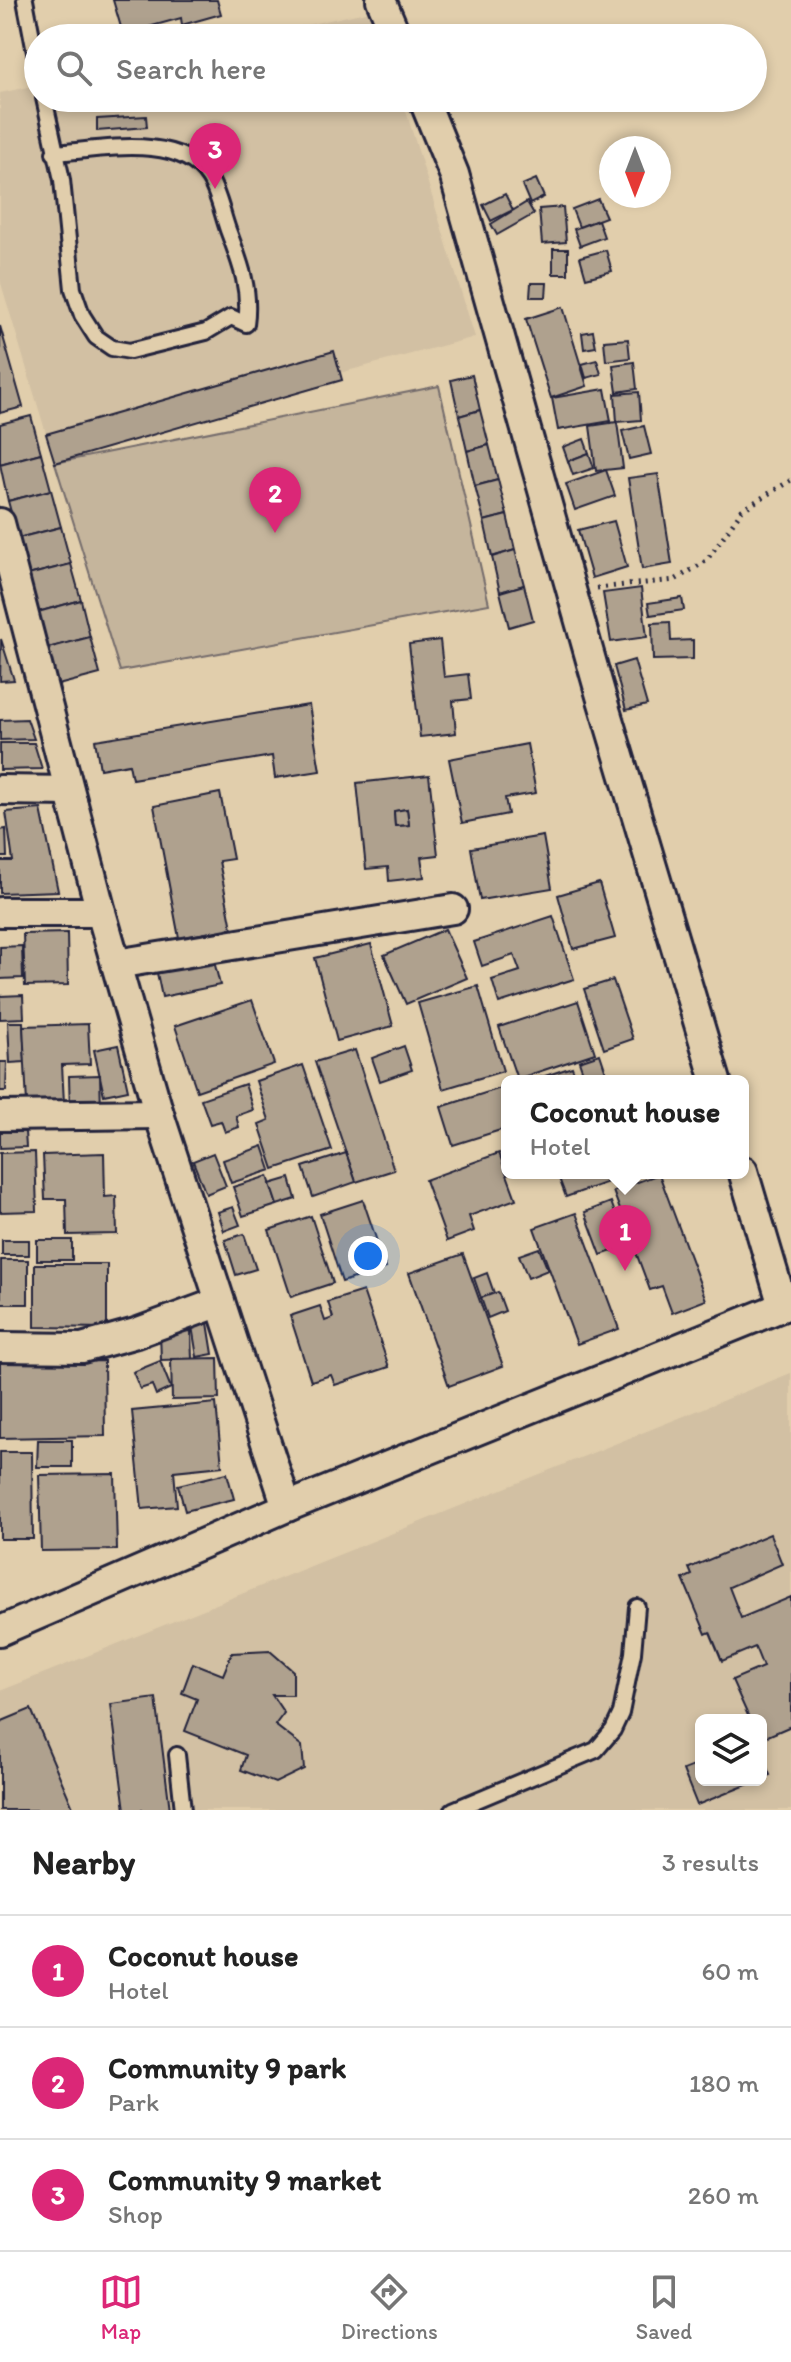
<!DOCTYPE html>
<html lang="en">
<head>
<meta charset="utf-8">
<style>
	:root { --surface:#fff; --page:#f2f2f2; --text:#222; --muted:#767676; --line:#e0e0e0; --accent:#db2777 }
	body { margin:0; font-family:Itim,sans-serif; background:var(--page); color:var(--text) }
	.controls { position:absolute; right:24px; bottom:24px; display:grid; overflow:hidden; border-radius:12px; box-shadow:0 4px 12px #0003 }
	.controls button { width:72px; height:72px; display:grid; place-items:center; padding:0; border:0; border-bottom:2px solid var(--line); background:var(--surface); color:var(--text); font:40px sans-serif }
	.compass { position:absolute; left:599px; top:136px; width:72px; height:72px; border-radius:50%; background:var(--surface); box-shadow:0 4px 12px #0003; rotate:180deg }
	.you { position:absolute; left:368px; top:1256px; width:28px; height:28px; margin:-20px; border:6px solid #fff; border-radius:50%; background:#1a73e8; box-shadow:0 0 0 12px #1a73e833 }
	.badge { display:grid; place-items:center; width:52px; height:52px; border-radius:50%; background:var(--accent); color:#fff; font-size:26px; font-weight:700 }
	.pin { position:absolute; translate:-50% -66px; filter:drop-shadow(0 2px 4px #0008) }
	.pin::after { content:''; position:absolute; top:42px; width:28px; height:24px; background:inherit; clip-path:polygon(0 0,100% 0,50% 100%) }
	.popup { position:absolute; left:501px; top:1075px; width:248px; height:104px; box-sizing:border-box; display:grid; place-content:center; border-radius:12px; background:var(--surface); filter:drop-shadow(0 2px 6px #0005); font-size:26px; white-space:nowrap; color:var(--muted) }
	.popup b { font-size:30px; color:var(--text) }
	.popup::after { content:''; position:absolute; left:50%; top:100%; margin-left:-16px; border:16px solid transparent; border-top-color:var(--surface) }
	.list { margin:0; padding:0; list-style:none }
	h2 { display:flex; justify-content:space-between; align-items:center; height:104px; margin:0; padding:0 32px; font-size:34px }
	h2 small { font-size:26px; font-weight:400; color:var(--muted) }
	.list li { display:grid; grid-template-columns:52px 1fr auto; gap:24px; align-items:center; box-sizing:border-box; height:112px; padding:0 32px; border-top:2px solid var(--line) }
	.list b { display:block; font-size:30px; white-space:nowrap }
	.list p { margin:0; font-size:26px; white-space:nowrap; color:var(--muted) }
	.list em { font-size:26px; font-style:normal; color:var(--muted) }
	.icon { flex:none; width:44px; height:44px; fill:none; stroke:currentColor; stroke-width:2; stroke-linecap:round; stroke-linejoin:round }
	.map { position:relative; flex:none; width:791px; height:1810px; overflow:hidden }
	.search { position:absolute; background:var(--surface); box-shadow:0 4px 12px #0003; left:24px; right:24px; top:24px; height:88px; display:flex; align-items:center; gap:20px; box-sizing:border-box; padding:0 28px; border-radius:44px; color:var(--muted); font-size:30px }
	.sheet { height:440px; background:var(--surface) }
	nav { display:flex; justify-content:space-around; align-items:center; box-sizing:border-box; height:112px; border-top:2px solid var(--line); background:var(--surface); font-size:22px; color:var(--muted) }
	nav a { display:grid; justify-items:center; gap:4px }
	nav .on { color:var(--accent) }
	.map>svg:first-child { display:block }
	.built { fill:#d2c0a3; fill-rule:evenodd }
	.green { fill:#c5b59c; stroke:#746c6c; stroke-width:2 }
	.building { fill:#afa18e; stroke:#22223b; stroke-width:2; fill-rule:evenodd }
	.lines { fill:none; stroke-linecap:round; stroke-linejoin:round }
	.service-casing { stroke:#22223b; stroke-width:20 }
	.minor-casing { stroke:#22223b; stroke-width:34 }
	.path { stroke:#22223b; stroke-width:5; stroke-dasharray:2 6; stroke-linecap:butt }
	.service { stroke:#e1ceac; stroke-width:14 }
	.minor { stroke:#e1ceac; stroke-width:28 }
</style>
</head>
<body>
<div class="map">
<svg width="791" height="1810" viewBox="0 0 791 1810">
	<rect width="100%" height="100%" fill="#e1ceac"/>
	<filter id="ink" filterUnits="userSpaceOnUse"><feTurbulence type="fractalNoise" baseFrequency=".0125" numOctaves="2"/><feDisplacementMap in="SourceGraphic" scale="16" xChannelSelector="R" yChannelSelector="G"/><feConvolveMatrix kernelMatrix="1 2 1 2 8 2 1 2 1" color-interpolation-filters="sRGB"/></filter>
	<g filter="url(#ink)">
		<!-- built -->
		<g class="built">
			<path d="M375,10L383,38H247Z"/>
			<path d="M38,85V98H402L475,337L51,450L0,280V93Z"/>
			<path d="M791,1373V1810H0V1691ZM701,1720H761V1780H701Z"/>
		</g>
		<!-- green -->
		<path class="green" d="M439,386L489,604L120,671L55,463Z"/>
		<!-- building -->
		<g class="building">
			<path d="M113,0H217L221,14L182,25L181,18L123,34Z"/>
			<path d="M146,116L147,127L97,131V119Z"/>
			<path d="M536,179L544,197L530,204L522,185Z"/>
			<path d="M505,194L513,210L491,221L483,205Z"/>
			<path d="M598,199L606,217L579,227L572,209Z"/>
			<path d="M527,202L534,214L497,235L491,224Z"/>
			<path d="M563,207L566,242L542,244L539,209Z"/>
			<path d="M598,220L604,237L580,246L574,229Z"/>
			<rect x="553" y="249" width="15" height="25"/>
			<path d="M606,250L612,271L586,278L580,257Z"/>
			<path d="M531,283H547L546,297H530Z"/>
			<path d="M563,307L587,386L551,398L526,319Z"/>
			<path d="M0,326L23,407L0,413Z"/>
			<path d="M593,331L596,347L584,349L582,333Z"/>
			<path d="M628,339L630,358L606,361L604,341Z"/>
			<path d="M334,351L342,380L55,463L46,434Z"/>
			<path d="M597,360L601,374L586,378L582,364Z"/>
			<path d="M634,362L637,389L617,392L613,365Z"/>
			<path d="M472,375L480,410L459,416L451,380Z"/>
			<path d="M605,389L611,421L558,430L552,398Z"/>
			<path d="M639,392L641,420L617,422L615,394Z"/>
			<path d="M480,410L489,445L467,451L459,416Z"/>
			<path d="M31,416L41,453L0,464V424Z"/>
			<path d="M617,422L623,468L596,471L590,426Z"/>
			<path d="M644,426L651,454L629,459L622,431Z"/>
			<path d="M584,439L589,453L568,461L563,447Z"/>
			<path d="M489,445L498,480L475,486L467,451Z"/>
			<path d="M41,453L51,490L8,501L0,464Z"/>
			<path d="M589,453L594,468L573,475L568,461Z"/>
			<path d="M606,470L615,496L575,510L566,484Z"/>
			<path d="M658,474L672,564L642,569L628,478Z"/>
			<path d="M498,480L507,515L484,521L475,486Z"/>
			<path d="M51,490L61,527L18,538L8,501Z"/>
			<path d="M507,515L515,550L492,557L484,521Z"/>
			<path d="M614,521L627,567L592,578L578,530Z"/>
			<path d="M61,527L71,564L28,575L18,538Z"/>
			<path d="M515,550L524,585L500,592L492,557Z"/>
			<path d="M71,564L81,600L38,612L28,575Z"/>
			<path d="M524,585L533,620L509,627L500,592Z"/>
			<path d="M641,588L647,637L611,642L603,593Z"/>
			<path d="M682,598L684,610L650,615L648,603Z"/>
			<path d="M81,600L90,637L48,648L38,612Z"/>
			<path d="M670,622L671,641L693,640V659L653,660L652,623Z"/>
			<path d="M90,637L100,674L58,685L48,648Z"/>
			<path d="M1,639L14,680L0,681Z"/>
			<path d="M440,640L444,677L468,674L471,699L453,701L456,733L420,737L409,644Z"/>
			<path d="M634,660L647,705L626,710L614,666Z"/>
			<path d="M309,705L320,771L275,778L272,756L132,779L129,764L100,769L95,740Z"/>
			<path d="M27,719L34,739L0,740V720Z"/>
			<path d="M0,743H34L42,769L0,770Z"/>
			<path d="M527,744L536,793L505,798L508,814L462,823L449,759Z"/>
			<path d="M429,775L438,855L421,857L424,877L389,881L388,867L366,869L357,783ZM407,809L409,825L395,826L394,811Z"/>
			<path d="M220,793L233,859L219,861L232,928L179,938L154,806Z"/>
			<path d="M41,809L58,891L0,893V861H13L6,812Z"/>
			<path d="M407,809L409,825L395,826L394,811Z"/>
			<path d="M6,829L7,857H0V830Z"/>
			<path d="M543,836L552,888L480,900L471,848Z"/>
			<path d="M599,883L615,938L573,949L558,895Z"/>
			<path d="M553,916L574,979L499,1003L492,980L520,971L514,955L482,966L474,942Z"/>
			<path d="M445,929L467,978L406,1004L384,955Z"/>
			<path d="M67,933L68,985L25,986L23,934Z"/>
			<path d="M371,944L393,1026L337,1041L315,958Z"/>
			<path d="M22,946L23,978L0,979V947Z"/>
			<path d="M214,961L220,985L162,997L157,973Z"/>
			<path d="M613,980L633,1039L604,1049L584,989Z"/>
			<path d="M478,986L503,1071L443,1089L418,1003Z"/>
			<path d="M23,995L24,1018L0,1019V996Z"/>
			<path d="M252,1000L274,1064L197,1091L175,1026Z"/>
			<path d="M578,1001L595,1053L517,1079L499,1027Z"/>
			<path d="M8,1022H23L25,1062L10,1063Z"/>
			<path d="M88,1024L90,1064L62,1065L64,1103L27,1104L23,1026Z"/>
			<path d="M118,1045L128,1090L104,1095L94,1050Z"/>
			<path d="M404,1046L412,1070L380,1081L372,1058Z"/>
			<path d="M355,1050L394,1170L356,1182L315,1062Z"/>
			<path d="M600,1054L609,1081H586L579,1061Z"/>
			<path d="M0,1062H7L6,1091H0Z"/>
			<path d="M303,1065L332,1150L274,1169L259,1124L269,1120L256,1081Z"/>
			<path d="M572,1067L577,1081H530Z"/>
			<path d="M100,1075L101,1110L70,1111L69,1076Z"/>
			<path d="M245,1084L253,1110L236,1116L239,1127L225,1132L221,1121L210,1124L201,1099Z"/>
			<path d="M507,1086V1128L453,1145L441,1107Z"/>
			<path d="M0,1132H25L26,1147L0,1148Z"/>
			<path d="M263,1146L271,1170L231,1183L223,1160Z"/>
			<path d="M35,1152L37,1211L0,1212V1153Z"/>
			<path d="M104,1153L105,1197L116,1196L117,1234L67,1235L66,1199H45L43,1155Z"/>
			<path d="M213,1153L226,1186L206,1194L193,1161Z"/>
			<path d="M346,1153L356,1182L313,1197L303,1167Z"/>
			<path d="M499,1153L516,1199L469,1216L474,1231L447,1241L425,1180Z"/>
			<path d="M557,1173H633L566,1197Z"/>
			<path d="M659,1174L706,1300L672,1313L662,1286L650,1290L613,1191Z"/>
			<path d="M268,1176L277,1205L243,1216L233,1187Z"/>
			<path d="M290,1178L296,1199L277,1205L270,1184Z"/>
			<path d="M363,1200L386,1268L342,1282L320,1214Z"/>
			<path d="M611,1202L627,1246L601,1255L585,1212Z"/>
			<path d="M233,1207L240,1225L224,1231L218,1212Z"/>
			<path d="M576,1213L619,1329L577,1344L534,1228Z"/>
			<path d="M311,1216L333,1283L291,1297L269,1230Z"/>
			<path d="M244,1234L256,1269L236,1275L225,1240Z"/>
			<rect x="2" y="1240" width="27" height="15"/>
			<rect x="37" y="1240" width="35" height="20"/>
			<path d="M539,1248L548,1270L528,1278L519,1255Z"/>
			<path d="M463,1254L503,1366L449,1386L409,1273Z"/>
			<rect x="1" y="1260" width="27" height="44"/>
			<path d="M35,1264H107V1328L35,1327Z"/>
			<path d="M487,1273L494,1293L481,1298L474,1278Z"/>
			<path d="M363,1291L389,1367L335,1385L331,1375L311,1381L290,1316L320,1306L325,1321L333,1318L328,1302Z"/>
			<path d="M498,1292L505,1311L488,1318L481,1298Z"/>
			<path d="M208,1323L213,1354L197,1357L192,1326Z"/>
			<path d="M191,1331L192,1359L161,1360L160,1332Z"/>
			<path d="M218,1358L219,1399L172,1400L171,1359Z"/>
			<path d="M104,1361L105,1436L0,1438V1362Z"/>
			<path d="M160,1361L171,1388L156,1395L152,1385L140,1389L133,1372Z"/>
			<path d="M216,1403L222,1466L174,1471L177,1506L142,1509L132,1411Z"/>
			<path d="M38,1440H72V1467H37Z"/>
			<path d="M0,1452H32L33,1539H0Z"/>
			<path d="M227,1473L234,1499L185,1511L178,1485Z"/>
			<path d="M115,1474L117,1550L41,1551L39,1475Z"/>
			<path d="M770,1534L782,1564L729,1587L741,1618L791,1597V1726L761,1739V1720H750L732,1680L763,1667L755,1647L722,1661L710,1632L706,1634L683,1579L692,1575L689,1568Z"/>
			<path d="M270,1651L293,1671V1695H272L284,1713L275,1725L302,1746L304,1769L275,1783L241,1770L246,1755L185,1731L197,1699L182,1693L193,1663L223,1675L232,1653Z"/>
			<path d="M156,1698L170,1810H125L111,1704Z"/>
			<path d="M31,1709L74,1810H0V1722Z"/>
			<path d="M761,1753L770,1775L761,1779Z"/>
			<path d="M701,1763V1780H759L697,1805L683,1770Z"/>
		</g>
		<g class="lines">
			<defs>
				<g id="service">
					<path d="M25,0L38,68"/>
					<path d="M44,98L62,180L73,289L82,315L96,337L112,348L130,351L206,332L231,317L246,324C251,289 240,262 228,230C222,213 218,192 209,178C180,132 100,150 54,153"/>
					<path d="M177,1755L183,1810"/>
					<path d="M453,1810L596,1750L613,1730L621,1713L633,1653L637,1607"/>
				</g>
				<g id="minor">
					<path d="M381,0L397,38"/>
					<path d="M423,98L454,174L601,696L716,1081"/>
					<path d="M0,523L101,912L159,1114L287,1507"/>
					<path d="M0,790L69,791"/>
					<path d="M0,912H101"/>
					<path d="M116,964L453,909"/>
					<path d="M0,1116L159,1114"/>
					<path d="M743,1171L783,1306"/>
					<path d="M0,1347L82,1348L136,1333L220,1302"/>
					<path d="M0,1631L287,1507L791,1303"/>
				</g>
			</defs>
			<!-- service casing -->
			<use href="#service" class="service-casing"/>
			<!-- minor casing -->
			<use href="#minor" class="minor-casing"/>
			<!-- path -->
			<path class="path" d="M597,588L675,580L706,561L742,510L791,480"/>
			<!-- service -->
			<use href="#service" class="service"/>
			<!-- minor -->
			<use href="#minor" class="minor"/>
		</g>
	</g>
</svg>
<div class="controls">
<button><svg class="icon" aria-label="layers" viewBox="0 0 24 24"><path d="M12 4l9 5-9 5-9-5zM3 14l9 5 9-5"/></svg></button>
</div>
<svg class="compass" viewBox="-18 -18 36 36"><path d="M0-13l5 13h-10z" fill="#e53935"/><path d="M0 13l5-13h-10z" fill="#767676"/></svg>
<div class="you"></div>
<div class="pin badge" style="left:625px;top:1271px">1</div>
<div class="popup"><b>Coconut house</b>Hotel</div>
<div class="pin badge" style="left:275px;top:533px">2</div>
<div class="pin badge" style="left:215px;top:189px">3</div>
<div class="search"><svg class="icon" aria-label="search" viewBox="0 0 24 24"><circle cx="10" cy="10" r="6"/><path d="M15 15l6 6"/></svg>Search here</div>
</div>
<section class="sheet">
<h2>Nearby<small>3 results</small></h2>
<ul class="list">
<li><span class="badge">1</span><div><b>Coconut house</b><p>Hotel</p></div><em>60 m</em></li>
<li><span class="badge">2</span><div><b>Community 9 park</b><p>Park</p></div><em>180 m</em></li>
<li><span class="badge">3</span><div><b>Community 9 market</b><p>Shop</p></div><em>260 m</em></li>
</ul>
</section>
<nav>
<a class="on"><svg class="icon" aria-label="map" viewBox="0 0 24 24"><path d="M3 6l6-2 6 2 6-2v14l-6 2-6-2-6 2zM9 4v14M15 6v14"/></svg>Map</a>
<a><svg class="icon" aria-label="directions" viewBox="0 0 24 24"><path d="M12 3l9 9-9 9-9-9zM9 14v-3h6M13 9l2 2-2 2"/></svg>Directions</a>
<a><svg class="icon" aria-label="saved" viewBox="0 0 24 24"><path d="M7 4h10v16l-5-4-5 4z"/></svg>Saved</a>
</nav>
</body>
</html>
